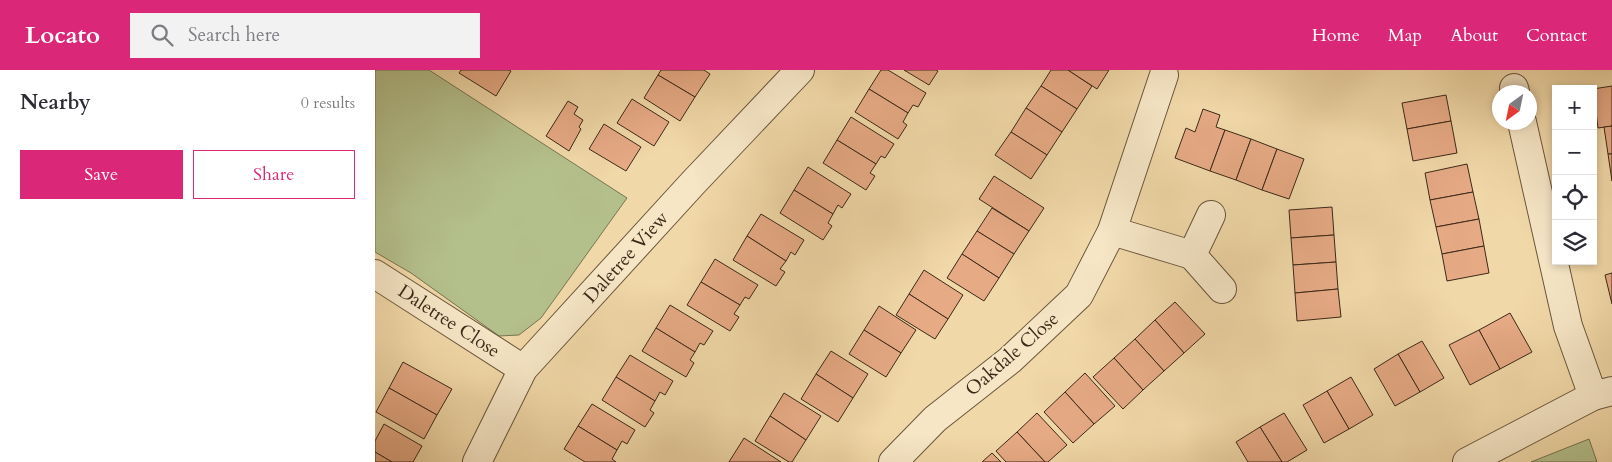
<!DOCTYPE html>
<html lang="en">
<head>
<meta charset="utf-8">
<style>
	:root { --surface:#fff; --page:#f2f2f3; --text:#2b2b33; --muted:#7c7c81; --line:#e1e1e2; --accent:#db2777 }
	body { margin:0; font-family:Cardo,serif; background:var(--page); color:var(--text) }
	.controls { position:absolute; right:15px; top:15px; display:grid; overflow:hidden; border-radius:0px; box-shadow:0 2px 8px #0003 }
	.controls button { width:45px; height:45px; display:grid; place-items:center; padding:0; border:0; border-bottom:1px solid var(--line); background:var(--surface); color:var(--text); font:25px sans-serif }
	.compass { position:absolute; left:1117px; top:15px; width:45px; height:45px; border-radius:50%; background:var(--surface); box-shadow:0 2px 8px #0003; rotate:213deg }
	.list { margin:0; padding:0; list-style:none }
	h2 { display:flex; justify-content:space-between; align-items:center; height:65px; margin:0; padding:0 20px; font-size:21px }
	h2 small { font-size:16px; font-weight:400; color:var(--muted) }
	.actions { display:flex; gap:10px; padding:15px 20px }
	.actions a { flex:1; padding:11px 0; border:1px solid var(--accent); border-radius:0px; text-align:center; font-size:18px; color:var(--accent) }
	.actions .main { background:var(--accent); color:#fff }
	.icon { flex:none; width:28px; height:28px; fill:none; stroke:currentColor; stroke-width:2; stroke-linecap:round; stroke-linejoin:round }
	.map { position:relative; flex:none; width:1237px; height:392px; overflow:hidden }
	header { display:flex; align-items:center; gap:30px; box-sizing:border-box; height:70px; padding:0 25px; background:var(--accent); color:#fff }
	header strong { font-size:24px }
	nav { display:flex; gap:28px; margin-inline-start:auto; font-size:18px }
	.search { width:350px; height:45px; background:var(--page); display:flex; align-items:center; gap:12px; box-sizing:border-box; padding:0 18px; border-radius:0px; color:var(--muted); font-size:19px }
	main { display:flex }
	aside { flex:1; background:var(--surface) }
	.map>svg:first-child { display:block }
	.green { fill:#b4c08c; stroke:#787452 }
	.building { fill:#e6aa85; stroke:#3c2918 }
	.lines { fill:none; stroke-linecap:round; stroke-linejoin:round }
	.minor-casing { stroke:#69553c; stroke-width:30 }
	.minor { stroke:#f6e6c6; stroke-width:28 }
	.labels { text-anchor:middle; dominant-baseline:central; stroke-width:4.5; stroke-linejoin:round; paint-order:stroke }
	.street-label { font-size:19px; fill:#3c2918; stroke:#f6e6c6 }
</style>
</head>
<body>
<header>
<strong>Locato</strong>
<div class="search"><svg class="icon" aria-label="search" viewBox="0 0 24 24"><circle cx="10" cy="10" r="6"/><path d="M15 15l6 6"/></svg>Search here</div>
<nav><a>Home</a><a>Map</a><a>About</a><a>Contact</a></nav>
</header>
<main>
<aside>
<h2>Nearby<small>0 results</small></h2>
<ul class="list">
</ul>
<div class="actions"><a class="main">Save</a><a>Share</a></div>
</aside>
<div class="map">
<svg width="1237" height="392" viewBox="0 0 1237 392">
	<rect width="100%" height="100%" fill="#f1d8a8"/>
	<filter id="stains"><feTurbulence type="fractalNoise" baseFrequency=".004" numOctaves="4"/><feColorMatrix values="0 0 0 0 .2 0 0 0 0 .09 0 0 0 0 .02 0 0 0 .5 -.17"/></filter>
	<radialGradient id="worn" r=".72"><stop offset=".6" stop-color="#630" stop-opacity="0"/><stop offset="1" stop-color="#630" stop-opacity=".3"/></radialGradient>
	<!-- green -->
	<g class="green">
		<path d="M0,0H54L252,128L166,248L144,265L124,266L36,203L0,182Z"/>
		<path d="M1214,369L1222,392H1156Z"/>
	</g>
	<!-- building -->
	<g class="building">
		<path d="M86,0H134L136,1L121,26L84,3Z"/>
		<path d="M286,0H329L335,4L320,27L283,5Z"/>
		<path d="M506,0H513L551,23L543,37L538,35L533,43L494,19Z"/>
		<path d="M529,0H561L563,1L554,15Z"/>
		<path d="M676,0H693L717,16L702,39L666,16Z"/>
		<path d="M693,0H734L722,19Z"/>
		<path d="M283,5L320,27L305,51L269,28Z"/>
		<path d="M666,16L702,39L687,62L651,38Z"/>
		<path d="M1237,16V56L1223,58L1218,19Z"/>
		<path d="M494,19L533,43L528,52L532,55L523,69L480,42Z"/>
		<path d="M1071,25L1076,51L1032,59L1027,33Z"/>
		<path d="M257,29L294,52L279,76L242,53Z"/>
		<path d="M193,31L203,37L199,44L208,50L204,57L206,59L194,81L171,66Z"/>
		<path d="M651,38L687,62L672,85L636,62Z"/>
		<path d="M828,39L845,45L841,57L850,60L835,101L800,88L811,58L820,62Z"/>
		<path d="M476,47L519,74L510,88L506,86L501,94L462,70Z"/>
		<path d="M1076,51L1082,83L1038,91L1032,59Z"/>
		<path d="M229,54L266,77L251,101L214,79Z"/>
		<path d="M1237,56V84H1233L1229,57Z"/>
		<path d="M850,60L876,69L861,110L835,101Z"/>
		<path d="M636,62L672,85L656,109L620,85Z"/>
		<path d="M876,69L902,79L887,120L861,110Z"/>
		<path d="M462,70L501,94L495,103L500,106L491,120L448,93Z"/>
		<path d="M902,79L929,89L914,129L887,120Z"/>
		<path d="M1233,84H1237V111Z"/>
		<path d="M1092,94L1098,122L1055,130L1050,103Z"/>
		<path d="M433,97L476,124L467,138L463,135L458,144L419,120Z"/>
		<path d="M619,106L669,138L654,161L604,129Z"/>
		<path d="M419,120L458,144L453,153L457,156L448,170L405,143Z"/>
		<path d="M1098,122L1104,149L1061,157L1055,130Z"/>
		<path d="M957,137L959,165L916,168L914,140Z"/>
		<path d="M617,138L654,161L639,184L602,161Z"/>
		<path d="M386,144L429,170L420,185L416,182L411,191L372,166Z"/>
		<path d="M1104,149L1109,176L1067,184L1061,157Z"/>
		<path d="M602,161L639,184L624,208L587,184Z"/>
		<path d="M959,165L961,192L918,195L916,168Z"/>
		<path d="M372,166L411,191L405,199L410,202L401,216L358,190Z"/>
		<path d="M1109,176L1114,203L1072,211L1067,184Z"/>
		<path d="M587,184L624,208L609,231L572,208Z"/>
		<path d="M340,189L383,215L374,229L370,227L365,235L326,212Z"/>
		<path d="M961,192L963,219L920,223L918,195Z"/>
		<path d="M549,200L588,225L573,249L534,224Z"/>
		<path d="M1237,203V234L1230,205Z"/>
		<path d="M326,212L365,235L359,244L364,247L355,261L312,235Z"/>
		<path d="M963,219L966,247L922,251L920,223Z"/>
		<path d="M534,224L573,249L560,269L521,245Z"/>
		<path d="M800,232L830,264L809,283L780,250Z"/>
		<path d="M295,235L338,261L329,275L325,273L320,282L281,258Z"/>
		<path d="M504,236L541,260L526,283L489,260Z"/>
		<path d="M1135,243L1157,282L1125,299L1104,260Z"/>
		<path d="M780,250L809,283L789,301L760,269Z"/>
		<path d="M281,258L320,282L315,290L319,293L311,307L267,281Z"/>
		<path d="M489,260L526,283L511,307L474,284Z"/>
		<path d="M1104,260L1125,299L1095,315L1074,275Z"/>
		<path d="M760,269L789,301L768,320L739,288Z"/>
		<path d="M1047,271L1069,308L1045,322L1023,284Z"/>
		<path d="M456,281L493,304L478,328L441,304Z"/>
		<path d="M1023,284L1045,322L1020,336L999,299Z"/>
		<path d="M255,285L298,311L290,325L285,322L280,331L241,307Z"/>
		<path d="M739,288L768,320L748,339L718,307Z"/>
		<path d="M28,292L77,319L62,345L14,318Z"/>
		<path d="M710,303L740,336L719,354L690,322Z"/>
		<path d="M441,304L478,328L463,352L426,329Z"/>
		<path d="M241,307L280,331L275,340L279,343L270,357L227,330Z"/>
		<path d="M976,307L998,345L974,359L952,321Z"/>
		<path d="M14,318L62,345L49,369L1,342Z"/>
		<path d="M952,321L974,359L949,373L928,335Z"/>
		<path d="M690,322L719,354L698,373L669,342Z"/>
		<path d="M409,323L446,346L431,370L395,346Z"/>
		<path d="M217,334L260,360L252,374L247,371L242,380L203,356Z"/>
		<path d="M662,343L692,375L673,392H670L642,362Z"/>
		<path d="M909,343L932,380L912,392H907L885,357Z"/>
		<path d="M395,346L431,370L417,392H414L380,371Z"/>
		<path d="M9,354L47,376L38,392H17L0,382V371Z"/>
		<path d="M203,356L242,380L237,389L241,392H210L189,379Z"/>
		<path d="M885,357L907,392H873L861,372Z"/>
		<path d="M642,362L670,392H631L621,381Z"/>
		<path d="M369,368L406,392H354Z"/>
		<path d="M0,382L17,392H0Z"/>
		<path d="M617,383L626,392H607Z"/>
	</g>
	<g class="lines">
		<defs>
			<g id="minor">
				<path d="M1139,18L1140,22"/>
				<path d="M1147,52L1193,256L1218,326"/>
				<path d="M836,145L817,185L847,219"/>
				<path d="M737,161L817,185"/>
				<path d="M0,204L148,299"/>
				<path d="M102,392L148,299L318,113L425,0"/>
				<path d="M518,392L560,349L635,290L704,225L737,161L789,5"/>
				<path d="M1092,392L1218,326L1237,321"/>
			</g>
		</defs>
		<!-- minor casing -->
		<use href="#minor" class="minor-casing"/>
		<!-- minor -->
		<use href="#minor" class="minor"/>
	</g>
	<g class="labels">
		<!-- street labels -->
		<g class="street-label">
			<text transform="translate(251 187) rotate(-48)">Daletree View</text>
			<text transform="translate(74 251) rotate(33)">Daletree Close</text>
			<text transform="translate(637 284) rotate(-41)">Oakdale Close</text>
		</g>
	</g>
	<rect width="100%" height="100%" filter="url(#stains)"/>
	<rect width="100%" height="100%" fill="url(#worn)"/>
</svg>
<div class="controls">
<button>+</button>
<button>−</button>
<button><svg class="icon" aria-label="locate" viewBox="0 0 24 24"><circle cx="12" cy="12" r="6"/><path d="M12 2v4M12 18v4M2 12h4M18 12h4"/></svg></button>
<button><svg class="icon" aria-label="layers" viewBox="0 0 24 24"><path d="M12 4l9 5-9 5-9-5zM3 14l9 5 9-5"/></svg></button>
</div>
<svg class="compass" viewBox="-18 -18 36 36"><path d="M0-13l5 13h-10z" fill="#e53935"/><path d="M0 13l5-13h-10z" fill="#7c7c81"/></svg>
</div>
</main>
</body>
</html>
